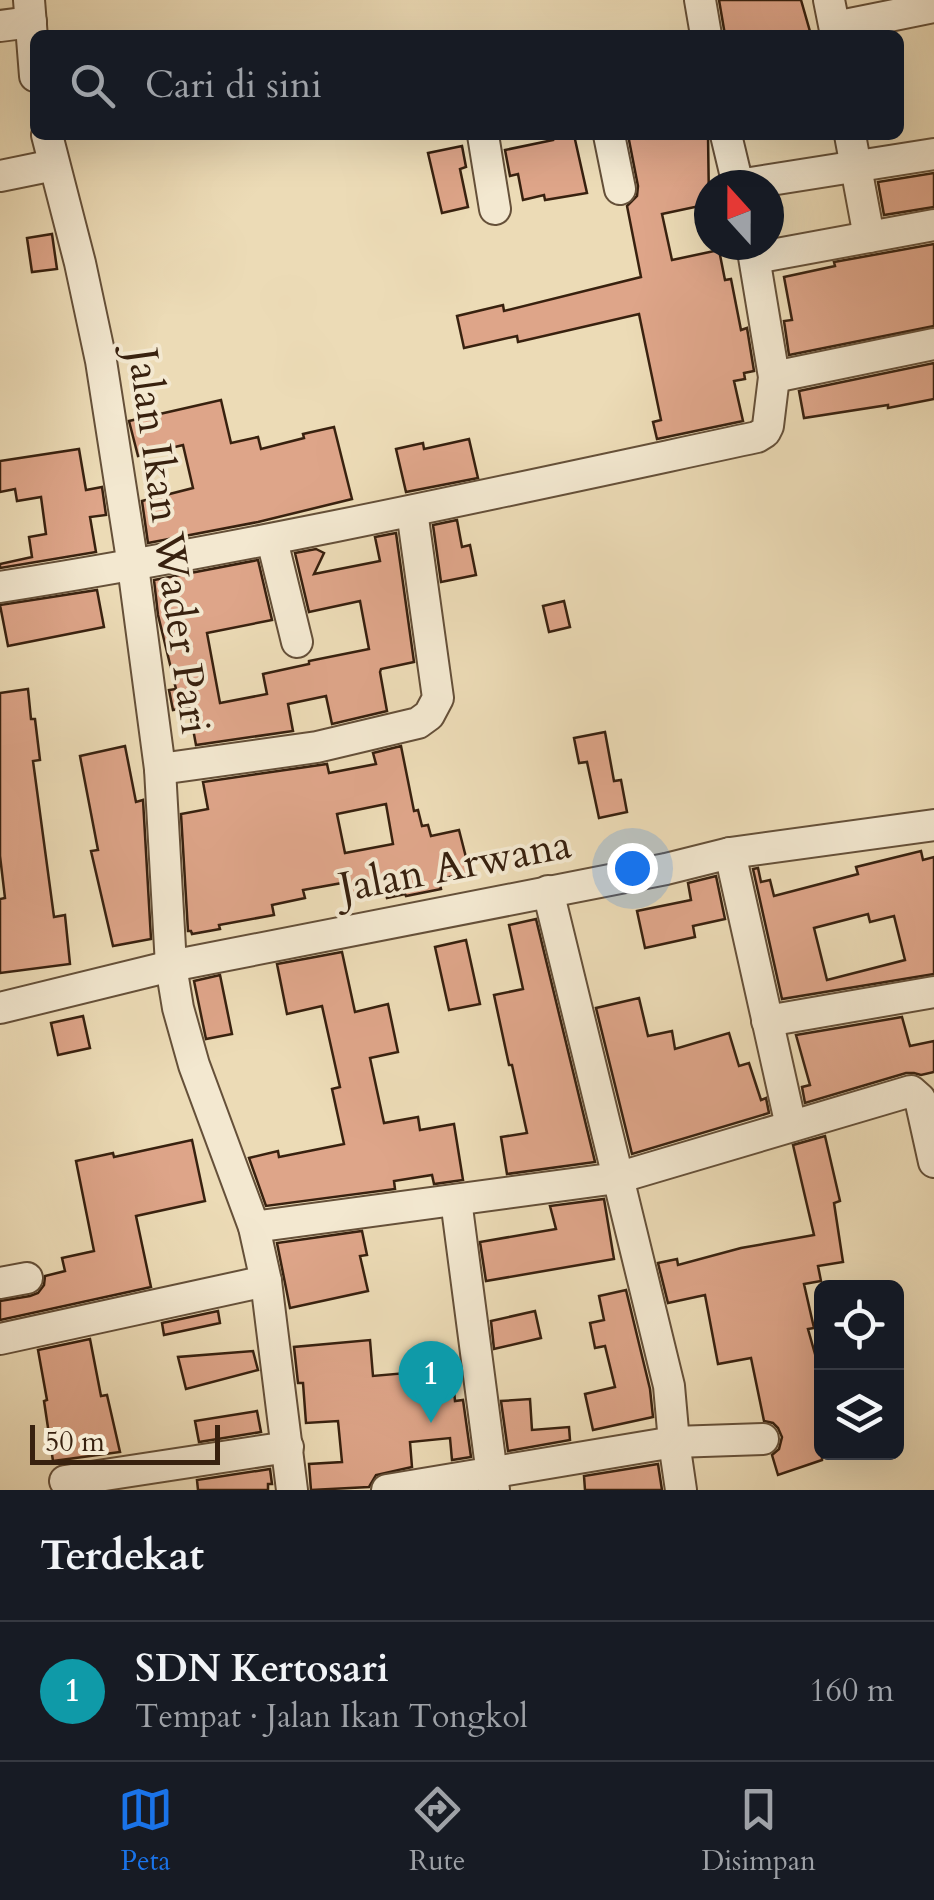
<!DOCTYPE html>
<html lang="id">
<head>
<meta charset="utf-8">
<style>
	:root { --surface:#171b24; --page:#20242c; --text:#f1f3f6; --muted:#9ea1a6; --line:#363941; --accent:#1a73e8 }
	body { margin:0; font-family:Cardo,serif; background:var(--page); color:var(--text) }
	.controls { position:absolute; right:30px; bottom:30px; display:grid; overflow:hidden; border-radius:15px; box-shadow:0 10px 40px #0002 }
	.controls button { width:90px; height:90px; display:grid; place-items:center; padding:0; border:0; border-bottom:2px solid var(--line); background:var(--surface); color:var(--text); font:50px sans-serif }
	.compass { position:absolute; left:694px; top:170px; width:90px; height:90px; border-radius:50%; background:var(--surface); box-shadow:0 10px 40px #0002; rotate:339deg }
	.scale { position:absolute; left:30px; bottom:25px; width:190px; box-sizing:border-box; padding-left:10px; border:5px solid #38210f; border-top:0; font-size:28px; line-height:35px; white-space:nowrap; color:#38210f; -webkit-text-stroke:8px #f3e8d0; paint-order:stroke }
	.you { position:absolute; left:632px; top:868px; width:35px; height:35px; margin:-25px; border:8px solid #fff; border-radius:50%; background:#1a73e8; box-shadow:0 0 0 15px #1a73e833 }
	.badge { display:grid; place-items:center; width:65px; height:65px; border-radius:50%; background:var(--accent); color:#fff; font-size:32px; font-weight:700 }
	.pin { position:absolute; translate:-50% -82px; filter:drop-shadow(0 2px 5px #0008) }
	.pin::after { content:''; position:absolute; top:52px; width:35px; height:30px; background:inherit; clip-path:polygon(0 0,100% 0,50% 100%) }
	.list { margin:0; padding:0; list-style:none }
	h2 { display:flex; justify-content:space-between; align-items:center; height:130px; margin:0; padding:0 40px; font-size:42px }
	h2 small { font-size:32px; font-weight:400; color:var(--muted) }
	.list li { display:grid; grid-template-columns:65px 1fr auto; gap:30px; align-items:center; box-sizing:border-box; height:140px; padding:0 40px; border-top:2px solid var(--line) }
	.list b { display:block; font-size:38px; white-space:nowrap }
	.list p { margin:0; font-size:32px; white-space:nowrap; color:var(--muted) }
	.list em { font-size:32px; font-style:normal; color:var(--muted) }
	.icon { flex:none; width:55px; height:55px; fill:none; stroke:currentColor; stroke-width:2; stroke-linecap:round; stroke-linejoin:round }
	.map { position:relative; flex:none; width:934px; height:1490px; overflow:hidden }
	.search { position:absolute; background:var(--surface); box-shadow:0 10px 40px #0002; left:30px; right:30px; top:30px; height:110px; display:flex; align-items:center; gap:25px; box-sizing:border-box; padding:0 35px; border-radius:15px; color:var(--muted); font-size:38px }
	.sheet { height:270px; background:var(--surface) }
	nav { display:flex; justify-content:space-around; align-items:center; box-sizing:border-box; height:140px; border-top:2px solid var(--line); background:var(--surface); font-size:28px; color:var(--muted) }
	nav a { display:grid; justify-items:center; gap:5px }
	nav .on { color:var(--accent) }
	.map>svg:first-child { display:block }
	.building { fill:#dea589; stroke:#38210f; stroke-width:2.5; fill-rule:evenodd }
	.lines { fill:none; stroke-linecap:round; stroke-linejoin:round }
	.minor-casing { stroke:#655039; stroke-width:34 }
	.minor { stroke:#f3e8d0; stroke-width:30 }
	.labels { text-anchor:middle; dominant-baseline:central; stroke-width:8; stroke-linejoin:round; paint-order:stroke }
	.street-label { font-size:42px; fill:#38210f; stroke:#f3e8d0 }
</style>
</head>
<body>
<div class="map">
<svg width="934" height="1490" viewBox="0 0 934 1490">
	<rect width="100%" height="100%" fill="#ecdbb6"/>
	<filter id="stains"><feTurbulence type="fractalNoise" baseFrequency=".002" numOctaves="4"/><feColorMatrix values="0 0 0 0 .2 0 0 0 0 .09 0 0 0 0 .02 0 0 0 .5 -.17"/></filter>
	<radialGradient id="worn" r=".72"><stop offset=".6" stop-color="#630" stop-opacity="0"/><stop offset="1" stop-color="#630" stop-opacity=".3"/></radialGradient>
	<!-- building -->
	<g class="building">
		<path d="M719,0H801L811,35H725Z"/>
		<path d="M552,135H574L587,193L545,200L544,195L523,200L518,174L510,176L505,150L553,140Z"/>
		<path d="M628,135H708L709,204L662,214L672,260L719,250L725,280L731,279L741,330L747,328L754,371L744,373L745,379L734,381L743,421L657,439L653,422L661,420L639,314L518,342L517,336L464,348L457,316L503,305L504,311L641,277L627,206L637,196L638,186Z"/>
		<path d="M462,146L466,167L460,169L468,207L442,213L428,153Z"/>
		<path d="M934,173V207L884,215L878,182Z"/>
		<path d="M52,234L57,269L32,272L27,238Z"/>
		<path d="M934,244V326L789,355L784,321L792,320L784,277L835,266L834,262Z"/>
		<path d="M934,363V399L888,408V405L804,418L799,391Z"/>
		<path d="M221,400L231,443L258,437L261,449L304,438L303,434L334,427L352,499L258,522L148,543L142,501L193,488L183,445L138,456L129,421Z"/>
		<path d="M469,439L478,478L406,492L396,449L423,443L424,449Z"/>
		<path d="M79,449L86,490L102,487L106,515L90,517L96,552L0,568V564L32,557L29,537L46,534L41,497L17,501L15,489L0,492V461Z"/>
		<path d="M457,520L462,547L470,545L476,575L441,582L433,525Z"/>
		<path d="M396,533L414,662L381,669L380,672L387,711L332,724L326,696L288,704L293,731L196,745L189,707L173,710L169,690L176,689L158,615L154,580L258,560L272,620L207,633L220,703L267,694L263,674L309,664V661L369,649L360,601L309,612L295,553L316,549L324,553L314,574L380,561L375,537Z"/>
		<path d="M97,590L104,627L8,646L0,605Z"/>
		<path d="M564,601L570,627L549,632L543,606Z"/>
		<path d="M28,689L31,719H35L40,760L33,761L54,917L65,915L70,964L0,973V899L5,898L0,856V693Z"/>
		<path d="M605,732L614,781L621,780L627,812L599,818L587,762L579,763L574,738Z"/>
		<path d="M125,746L136,802L143,800L151,939L113,946L91,851L98,850L80,756Z"/>
		<path d="M401,746L414,811L418,810L422,826L428,825L431,836L459,830L470,873L439,879L441,889L406,896L405,894L387,898L384,887L345,895L342,883L303,890L305,898L272,905L274,915L219,925L220,929L192,934L191,931H188L181,814L208,809L203,782L327,764L329,773L376,764L373,753ZM386,804L393,844L345,853L337,814Z"/>
		<path d="M921,851L923,860L934,857V974L782,999L753,869L758,868L761,882L770,880L774,896L858,874L856,867ZM868,914L870,922L894,916L905,960L827,980L814,928Z"/>
		<path d="M716,876L725,919L693,926L695,937L645,948L637,911L691,900L688,883Z"/>
		<path d="M536,919L595,1162L507,1174L501,1137L527,1133L512,1065H509L494,995L523,989L509,925Z"/>
		<path d="M466,940L480,1004L449,1010L435,947Z"/>
		<path d="M342,952L355,1012L388,1004L398,1052L370,1058L384,1123L418,1117L420,1130L454,1124L463,1180L434,1184L432,1175L394,1181L395,1189L266,1206L249,1158L278,1151L279,1157L344,1144L332,1089L340,1087L322,1006L287,1014L277,964Z"/>
		<path d="M220,975L232,1034L206,1039L194,981Z"/>
		<path d="M639,998L648,1036L672,1031L675,1049L729,1033L739,1066L749,1063L761,1100L766,1098L769,1113L632,1154L596,1008Z"/>
		<path d="M83,1016L90,1048L58,1055L51,1023Z"/>
		<path d="M902,1017L910,1046L934,1041V1072L921,1075L914,1073H906L805,1103L802,1087L810,1085L796,1035Z"/>
		<path d="M825,1136L840,1201L834,1203L843,1262L818,1266L821,1281L804,1284L814,1328L808,1329L822,1379V1460L778,1475L772,1455L779,1449L782,1437L778,1428L773,1423L764,1421L751,1358L718,1364L705,1295L668,1303L658,1263L677,1259L678,1265L741,1248L814,1235L793,1145Z"/>
		<path d="M192,1140L205,1201L136,1216L151,1287L0,1320V1301L30,1296L38,1293L44,1285L45,1276L65,1271L62,1258L94,1251L76,1161L113,1153L114,1157Z"/>
		<path d="M604,1199L614,1259L486,1281L480,1242L556,1229L550,1206Z"/>
		<path d="M362,1231L367,1255L360,1256L368,1291L290,1308L277,1243Z"/>
		<path d="M626,1290L650,1389L653,1417L593,1430L585,1394L615,1387L605,1346L595,1348L590,1323L604,1320L599,1296Z"/>
		<path d="M218,1311L220,1323L164,1335L162,1323Z"/>
		<path d="M535,1311L541,1338L494,1349L491,1321Z"/>
		<path d="M90,1339L101,1396L107,1395L120,1452L53,1461L44,1401L47,1400L38,1350Z"/>
		<path d="M370,1340L373,1376L452,1369L455,1401L463,1400L471,1457L452,1460L450,1438L410,1442L412,1467L376,1475L369,1487L311,1490L309,1464L342,1462L338,1421L306,1423L303,1383H298L294,1347Z"/>
		<path d="M253,1351L258,1370L186,1389L178,1357Z"/>
		<path d="M530,1399L532,1430L569,1427L570,1440L508,1451L501,1401Z"/>
		<path d="M257,1411L261,1432L199,1442L195,1421Z"/>
		<path d="M658,1464L662,1490H585L584,1476Z"/>
		<path d="M270,1469L272,1484H268V1490H198L197,1480Z"/>
	</g>
	<g class="lines">
		<defs>
			<g id="minor">
				<path d="M29,0L35,76"/>
				<path d="M700,0L706,35"/>
				<path d="M829,0L836,35"/>
				<path d="M0,26L31,22"/>
				<path d="M835,27L934,7"/>
				<path d="M47,135L80,263L101,361L133,566L160,769L171,966L178,1008L194,1065L254,1227L266,1281L292,1490"/>
				<path d="M483,135L495,209"/>
				<path d="M609,135L620,189"/>
				<path d="M726,135L738,185L934,154"/>
				<path d="M850,135L869,237"/>
				<path d="M0,176L54,165"/>
				<path d="M755,258L934,225"/>
				<path d="M774,377L934,344"/>
				<path d="M272,540L297,642"/>
				<path d="M0,587C254,547 505,491 757,437L765,432L768,426L774,377L752,245"/>
				<path d="M160,769L317,747L418,723L429,715L438,698L412,511"/>
				<path d="M730,853L791,1126"/>
				<path d="M548,891L669,1386L674,1442L681,1490"/>
				<path d="M0,1008L171,966L666,869L730,853L934,825"/>
				<path d="M767,1021L934,992"/>
				<path d="M456,1200L494,1490"/>
				<path d="M254,1227L617,1178L911,1091L920,1099L934,1162"/>
				<path d="M0,1283L27,1278"/>
				<path d="M0,1339L266,1281"/>
				<path d="M65,1481L288,1447"/>
				<path d="M387,1490L674,1442L763,1439"/>
			</g>
		</defs>
		<!-- minor casing -->
		<use href="#minor" class="minor-casing"/>
		<!-- minor -->
		<use href="#minor" class="minor"/>
	</g>
	<g class="labels">
		<!-- street labels -->
		<g class="street-label">
			<text transform="translate(169 541) rotate(82)">Jalan Ikan Wader Pari</text>
			<text transform="translate(455 866) rotate(-11)">Jalan Arwana</text>
		</g>
	</g>
	<rect width="100%" height="100%" filter="url(#stains)"/>
	<rect width="100%" height="100%" fill="url(#worn)"/>
</svg>
<div class="controls">
<button><svg class="icon" aria-label="locate" viewBox="0 0 24 24"><circle cx="12" cy="12" r="6"/><path d="M12 2v4M12 18v4M2 12h4M18 12h4"/></svg></button>
<button><svg class="icon" aria-label="layers" viewBox="0 0 24 24"><path d="M12 4l9 5-9 5-9-5zM3 14l9 5 9-5"/></svg></button>
</div>
<svg class="compass" viewBox="-18 -18 36 36"><path d="M0-13l5 13h-10z" fill="#e53935"/><path d="M0 13l5-13h-10z" fill="#9ea1a6"/></svg>
<div class="scale">50 m</div>
<div class="you"></div>
<div class="pin badge" style="left:431px;top:1423px;background:#0f9aa8">1</div>
<div class="search"><svg class="icon" aria-label="search" viewBox="0 0 24 24"><circle cx="10" cy="10" r="6"/><path d="M15 15l6 6"/></svg>Cari di sini</div>
</div>
<section class="sheet">
<h2>Terdekat<small></small></h2>
<ul class="list">
<li><span class="badge" style="background:#0f9aa8">1</span><div><b>SDN Kertosari</b><p>Tempat · Jalan Ikan Tongkol</p></div><em>160 m</em></li>
</ul>
</section>
<nav>
<a class="on"><svg class="icon" aria-label="map" viewBox="0 0 24 24"><path d="M3 6l6-2 6 2 6-2v14l-6 2-6-2-6 2zM9 4v14M15 6v14"/></svg>Peta</a>
<a><svg class="icon" aria-label="directions" viewBox="0 0 24 24"><path d="M12 3l9 9-9 9-9-9zM9 14v-3h6M13 9l2 2-2 2"/></svg>Rute</a>
<a><svg class="icon" aria-label="saved" viewBox="0 0 24 24"><path d="M7 4h10v16l-5-4-5 4z"/></svg>Disimpan</a>
</nav>
</body>
</html>
